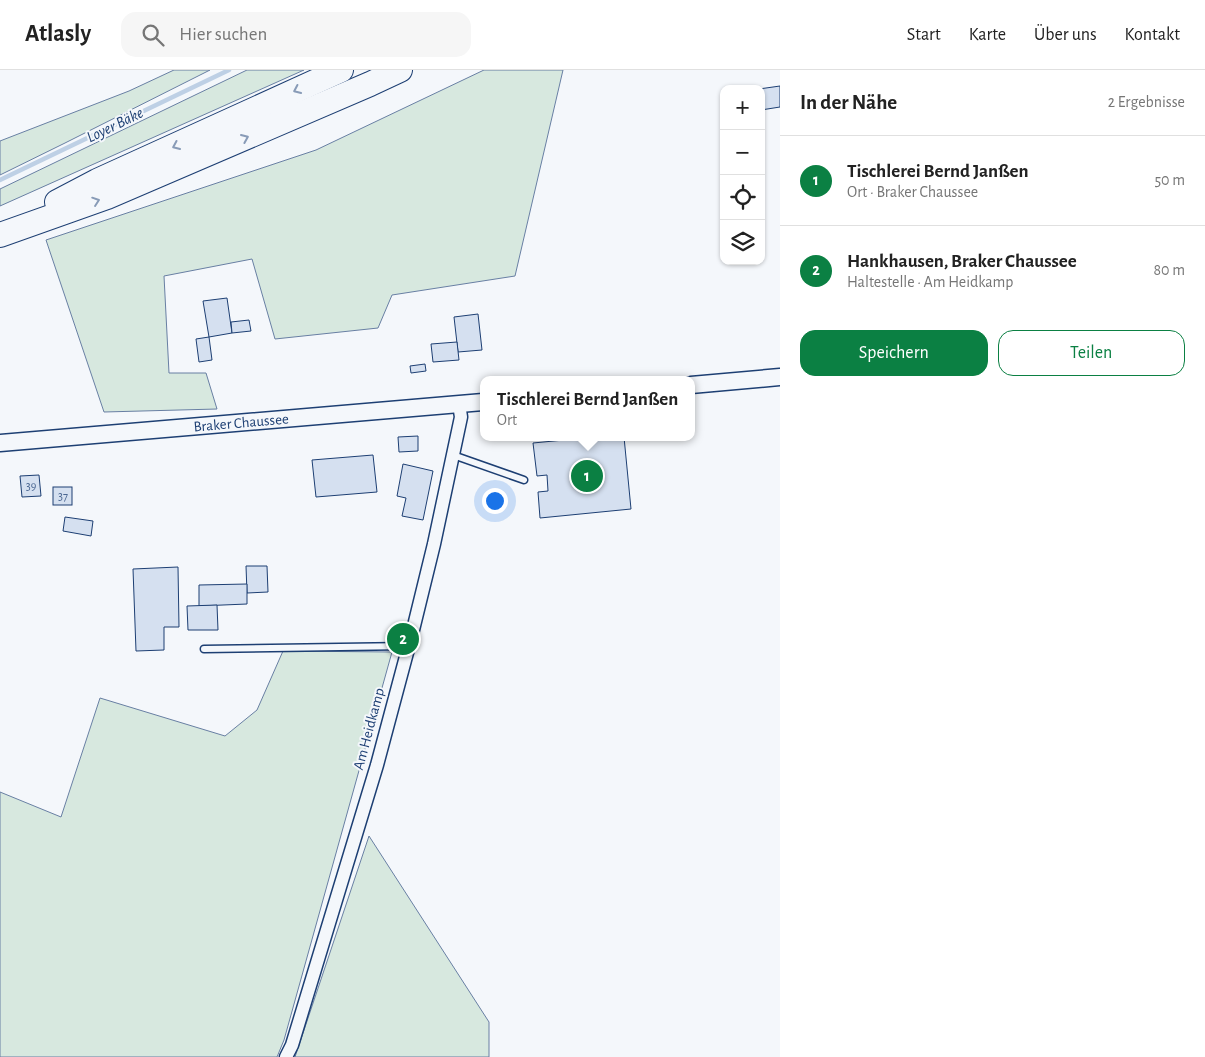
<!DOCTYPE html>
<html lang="de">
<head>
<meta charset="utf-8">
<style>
	:root { --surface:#fff; --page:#f6f6f6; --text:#222; --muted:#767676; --line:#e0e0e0; --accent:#0b8043 }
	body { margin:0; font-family:"Alegreya Sans",sans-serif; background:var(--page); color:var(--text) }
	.controls { position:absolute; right:15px; top:15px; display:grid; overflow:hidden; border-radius:10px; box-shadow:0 1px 4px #0004 }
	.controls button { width:45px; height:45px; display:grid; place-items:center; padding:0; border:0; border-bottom:1px solid var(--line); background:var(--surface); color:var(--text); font:25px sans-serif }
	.you { position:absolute; left:494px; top:430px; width:18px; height:18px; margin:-12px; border:4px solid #fff; border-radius:50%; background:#1a73e8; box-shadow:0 0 0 8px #1a73e833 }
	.badge { display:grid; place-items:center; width:32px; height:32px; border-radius:50%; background:var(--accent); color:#fff; font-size:16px; font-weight:700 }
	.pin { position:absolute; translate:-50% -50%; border:2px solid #fff; box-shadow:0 1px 5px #0006 }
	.popup { position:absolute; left:480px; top:306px; width:215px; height:65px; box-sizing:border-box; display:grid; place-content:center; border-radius:10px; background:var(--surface); filter:drop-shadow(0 1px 4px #0005); font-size:16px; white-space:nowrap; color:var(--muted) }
	.popup b { font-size:19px; color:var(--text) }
	.popup::after { content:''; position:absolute; left:50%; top:100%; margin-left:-10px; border:10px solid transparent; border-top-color:var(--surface) }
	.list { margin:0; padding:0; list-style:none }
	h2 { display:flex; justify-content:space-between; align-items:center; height:65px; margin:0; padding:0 20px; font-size:21px }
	h2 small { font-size:16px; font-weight:400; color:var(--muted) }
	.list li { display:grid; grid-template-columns:32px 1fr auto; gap:15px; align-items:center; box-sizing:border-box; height:90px; padding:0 20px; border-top:1px solid var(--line) }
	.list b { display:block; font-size:19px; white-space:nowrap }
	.list p { margin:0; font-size:16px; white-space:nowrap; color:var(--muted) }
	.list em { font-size:16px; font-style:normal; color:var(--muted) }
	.actions { display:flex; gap:10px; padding:15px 20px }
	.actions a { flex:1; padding:11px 0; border:1px solid var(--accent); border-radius:15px; text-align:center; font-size:18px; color:var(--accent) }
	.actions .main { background:var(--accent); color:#fff }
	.icon { flex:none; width:28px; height:28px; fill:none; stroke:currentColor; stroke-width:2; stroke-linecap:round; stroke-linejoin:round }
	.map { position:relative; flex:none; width:780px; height:987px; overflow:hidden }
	header { display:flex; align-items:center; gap:30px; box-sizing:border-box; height:70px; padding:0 25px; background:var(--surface); border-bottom:1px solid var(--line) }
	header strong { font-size:24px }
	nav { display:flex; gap:28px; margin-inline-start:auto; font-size:18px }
	.search { width:350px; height:45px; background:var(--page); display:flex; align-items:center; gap:12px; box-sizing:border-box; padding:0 18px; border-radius:15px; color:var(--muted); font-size:19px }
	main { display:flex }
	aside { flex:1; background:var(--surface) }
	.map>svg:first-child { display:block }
	.green { fill:#d7e8df; stroke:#687fa3 }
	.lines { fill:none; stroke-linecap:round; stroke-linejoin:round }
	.stream { stroke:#bed0e5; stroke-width:4.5 }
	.building { fill:#d5e0f0; stroke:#1d3f73 }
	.service-casing { stroke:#1d3f73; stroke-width:9 }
	.minor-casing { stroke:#1d3f73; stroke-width:15 }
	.tertiary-casing { stroke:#1d3f73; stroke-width:19 }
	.motorway-casing { stroke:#1d3f73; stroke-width:26 }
	.service { stroke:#f4f7fb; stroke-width:6 }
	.minor { stroke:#f4f7fb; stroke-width:12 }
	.tertiary { stroke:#f4f7fb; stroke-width:16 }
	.motorway { stroke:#f4f7fb; stroke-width:24 }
	.oneway { stroke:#889bb7 }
	.labels { text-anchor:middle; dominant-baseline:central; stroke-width:4; stroke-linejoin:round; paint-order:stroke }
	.number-label { font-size:12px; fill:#4b6792 }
	.street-label { font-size:15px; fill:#1d3f73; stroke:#f4f7fb }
	.water-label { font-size:16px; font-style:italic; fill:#1d3f73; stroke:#f4f7fb }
</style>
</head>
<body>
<header>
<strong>Atlasly</strong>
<div class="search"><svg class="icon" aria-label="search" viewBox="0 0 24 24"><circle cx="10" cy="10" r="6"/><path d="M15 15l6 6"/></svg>Hier suchen</div>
<nav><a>Start</a><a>Karte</a><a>Über uns</a><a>Kontakt</a></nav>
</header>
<main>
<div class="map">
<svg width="780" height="987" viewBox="0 0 780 987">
	<rect width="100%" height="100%" fill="#f4f7fb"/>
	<!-- green -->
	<g class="green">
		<path d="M174,0H210L65,73L0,105V71L129,21Z"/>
		<path d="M247,0H304L0,136V119Z"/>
		<path d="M484,0H563L515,206L392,225L378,258L275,269L252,189L164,206L169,303H206L217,339L104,342L46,170L316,80Z"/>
		<path d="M283,581L392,582L284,970L277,987H0V722L61,747L100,628L225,666L257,640Z"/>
		<path d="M369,766L489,952V987H295Z"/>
	</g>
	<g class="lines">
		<!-- stream -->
		<path class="stream" d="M0,110L229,0"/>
	</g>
	<!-- building -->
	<g class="building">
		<path d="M780,16V37L761,40V19H759Z"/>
		<path d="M227,228L232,263L209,267L203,231Z"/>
		<path d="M478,244L482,280L458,282L454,247Z"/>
		<path d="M249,250L251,261L232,263L231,252Z"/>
		<path d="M209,267L212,290L199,292L196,269Z"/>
		<path d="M457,272L459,290L433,292L431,274Z"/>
		<path d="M425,294L426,301L411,303L410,296Z"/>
		<path d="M418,366V381L399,382L398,367Z"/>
		<path d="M595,367H624L631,439L540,448L538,422L548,421L547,405L537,406L533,373Z"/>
		<path d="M373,385L377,422L316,427L312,390Z"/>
		<path d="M403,394L433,401L423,450L402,446L406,428L397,426Z"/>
		<path d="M39,405L41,426L22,427L20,406Z"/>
		<rect x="53" y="417" width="19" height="18"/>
		<path d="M65,447L93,451L91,466L63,461Z"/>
		<path d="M246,496H267L268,522L247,523Z"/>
		<path d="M178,497L179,557H164V580L136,581L133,499Z"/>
		<path d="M247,514V534L199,536V515Z"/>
		<path d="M217,535L218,560H188L187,536Z"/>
	</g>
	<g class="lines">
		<defs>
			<g id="service">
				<path d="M453,385L524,410"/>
				<path d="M204,579L409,576"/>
			</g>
			<path id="minor" d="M286,987L292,975L377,695L412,564L434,474L461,347L459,334"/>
			<g id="tertiary">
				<path d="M691,315L780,307"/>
				<path id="s1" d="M0,373L483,332"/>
			</g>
			<g id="motorway">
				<path d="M57,132L97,111L341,0"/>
				<path d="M0,165L107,127L370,14L400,0"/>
			</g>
		</defs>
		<!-- service casing -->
		<use href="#service" class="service-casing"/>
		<!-- minor casing -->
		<use href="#minor" class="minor-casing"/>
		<!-- tertiary casing -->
		<use href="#tertiary" class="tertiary-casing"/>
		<!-- motorway casing -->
		<use href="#motorway" class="motorway-casing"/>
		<!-- service -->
		<use href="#service" class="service"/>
		<!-- minor -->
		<use href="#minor" class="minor"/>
		<!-- tertiary -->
		<use href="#tertiary" class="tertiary"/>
		<!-- motorway -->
		<use href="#motorway" class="motorway"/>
	</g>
	<!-- one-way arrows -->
	<defs><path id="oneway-chevron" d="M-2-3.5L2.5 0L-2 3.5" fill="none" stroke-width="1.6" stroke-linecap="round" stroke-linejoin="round" transform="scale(1.25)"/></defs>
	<g class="oneway">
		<use href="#oneway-chevron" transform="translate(297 20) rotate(155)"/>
		<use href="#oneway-chevron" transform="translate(245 68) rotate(-23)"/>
		<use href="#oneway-chevron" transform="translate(176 76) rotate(156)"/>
		<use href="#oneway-chevron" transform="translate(96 131) rotate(-19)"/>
	</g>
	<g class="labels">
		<!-- number labels -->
		<g class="number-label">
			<text x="31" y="416">39</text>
			<text x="63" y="426">37</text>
		</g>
		<!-- street labels -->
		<g class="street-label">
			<text stroke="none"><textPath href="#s1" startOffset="242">Braker Chaussee</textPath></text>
			<text transform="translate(369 659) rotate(-75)">Am Heidkamp</text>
		</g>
		<!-- water labels -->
		<g class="water-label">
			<text transform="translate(115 55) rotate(-26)">Loyer Bäke</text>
		</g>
	</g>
</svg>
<div class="controls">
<button>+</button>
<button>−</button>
<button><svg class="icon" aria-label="locate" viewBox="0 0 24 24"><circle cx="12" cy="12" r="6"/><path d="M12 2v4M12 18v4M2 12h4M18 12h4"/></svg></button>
<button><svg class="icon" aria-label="layers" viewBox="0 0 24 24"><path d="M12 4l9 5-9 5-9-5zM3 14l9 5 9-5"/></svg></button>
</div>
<div class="you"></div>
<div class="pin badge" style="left:587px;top:406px">1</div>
<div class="popup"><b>Tischlerei Bernd Janßen</b>Ort</div>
<div class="pin badge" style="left:403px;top:569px">2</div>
</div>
<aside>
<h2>In der Nähe<small>2 Ergebnisse</small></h2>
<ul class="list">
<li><span class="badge">1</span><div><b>Tischlerei Bernd Janßen</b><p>Ort · Braker Chaussee</p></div><em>50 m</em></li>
<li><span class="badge">2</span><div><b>Hankhausen, Braker Chaussee</b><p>Haltestelle · Am Heidkamp</p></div><em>80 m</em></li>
</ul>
<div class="actions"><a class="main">Speichern</a><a>Teilen</a></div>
</aside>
</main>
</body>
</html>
